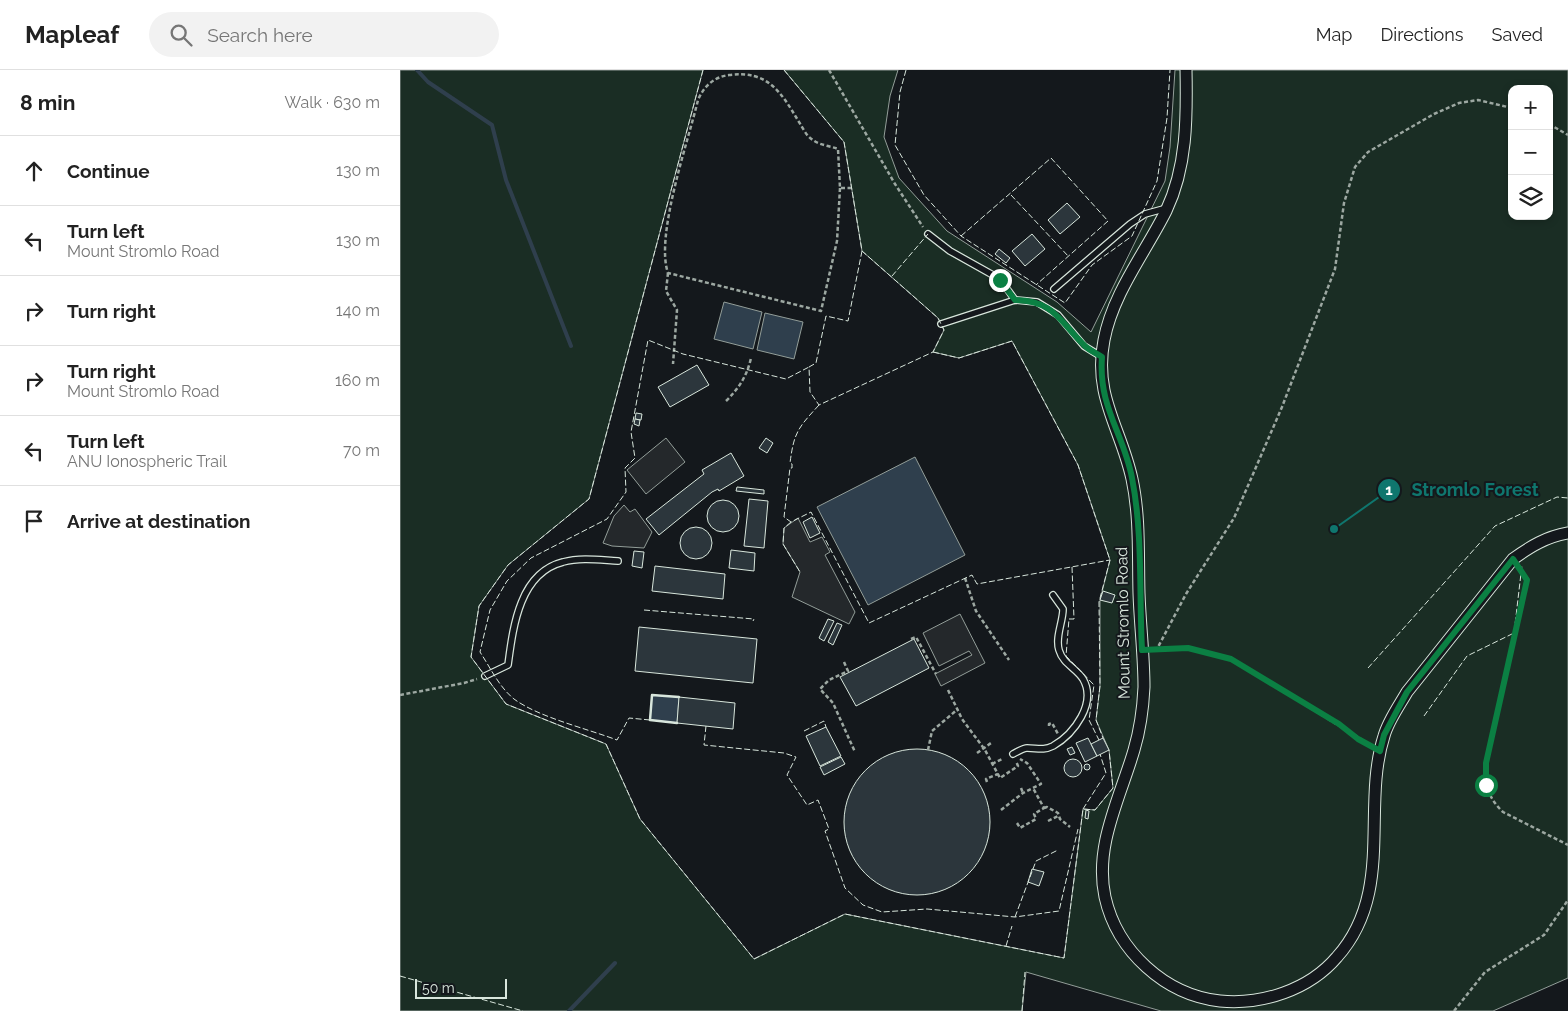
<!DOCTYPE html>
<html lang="en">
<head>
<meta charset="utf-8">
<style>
	:root { --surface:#fff; --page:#f2f2f2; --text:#222; --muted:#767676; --line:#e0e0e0 }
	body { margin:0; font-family:Raleway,sans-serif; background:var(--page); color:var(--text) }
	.controls { position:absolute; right:15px; top:15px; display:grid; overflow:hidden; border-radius:10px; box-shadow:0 2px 8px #0003 }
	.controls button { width:45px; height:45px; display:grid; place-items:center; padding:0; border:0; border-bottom:1px solid var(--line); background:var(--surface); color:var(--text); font:25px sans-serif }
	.scale { position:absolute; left:15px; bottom:12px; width:92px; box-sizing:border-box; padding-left:5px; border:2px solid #d8e6dc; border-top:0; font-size:14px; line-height:18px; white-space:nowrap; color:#d8e6dc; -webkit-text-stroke:4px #14181c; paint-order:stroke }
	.stop { position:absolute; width:15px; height:15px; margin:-11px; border:4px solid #0b8043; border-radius:50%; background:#fff }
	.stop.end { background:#0b8043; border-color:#fff; box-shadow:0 1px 5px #0008 }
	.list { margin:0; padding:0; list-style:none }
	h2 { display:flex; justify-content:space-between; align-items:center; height:65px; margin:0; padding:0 20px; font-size:21px }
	h2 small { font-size:16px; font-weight:400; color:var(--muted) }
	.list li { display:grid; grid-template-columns:32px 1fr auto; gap:15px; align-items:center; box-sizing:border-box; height:70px; padding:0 20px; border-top:1px solid var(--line) }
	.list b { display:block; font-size:19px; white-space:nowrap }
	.list p { margin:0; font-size:16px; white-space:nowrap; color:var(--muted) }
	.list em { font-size:16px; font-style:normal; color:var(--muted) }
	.icon { flex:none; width:28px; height:28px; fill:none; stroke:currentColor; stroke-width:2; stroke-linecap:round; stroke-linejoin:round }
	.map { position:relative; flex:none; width:1168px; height:941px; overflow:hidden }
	header { display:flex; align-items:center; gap:30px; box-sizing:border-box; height:70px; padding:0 25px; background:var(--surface); border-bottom:1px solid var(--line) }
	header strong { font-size:24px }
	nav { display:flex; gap:28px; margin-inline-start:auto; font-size:18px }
	.search { width:350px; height:45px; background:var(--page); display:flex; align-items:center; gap:12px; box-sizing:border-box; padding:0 18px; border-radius:28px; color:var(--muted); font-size:19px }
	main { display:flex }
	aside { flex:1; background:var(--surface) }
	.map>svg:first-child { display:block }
	.green { fill:#1a2d24; stroke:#939e99; fill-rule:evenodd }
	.parking { fill:#24282b; stroke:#939e99 }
	.water { fill:#2f3f4d; stroke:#939e99 }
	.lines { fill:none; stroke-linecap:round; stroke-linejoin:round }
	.stream { stroke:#2f3f4d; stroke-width:4 }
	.building { fill:#2c363c; stroke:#d8e6dc }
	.lane-casing { stroke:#d8e6dc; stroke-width:8 }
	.street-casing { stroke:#d8e6dc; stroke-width:13 }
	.path { stroke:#9da8a2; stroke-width:2.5; stroke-dasharray:4 2.5; stroke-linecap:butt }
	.lane { stroke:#14181c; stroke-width:5.5 }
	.street { stroke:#14181c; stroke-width:11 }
	.fence { stroke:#d8e6dc; stroke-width:1; stroke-dasharray:6 2.5; stroke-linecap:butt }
	.wall { stroke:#d8e6dc; stroke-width:2.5 }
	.route { stroke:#0b8043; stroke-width:6 }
	.labels { text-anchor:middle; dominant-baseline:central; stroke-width:4; stroke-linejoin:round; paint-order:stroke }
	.street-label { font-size:16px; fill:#d8e6dc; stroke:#14181c }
	.leader { fill:none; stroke:#0f766e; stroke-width:2 }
	.callout-dot { fill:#0f766e; stroke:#14181c; stroke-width:2 }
	.mark-label { font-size:15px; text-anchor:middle; font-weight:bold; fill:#fff }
	.callout-label { font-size:18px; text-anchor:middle; font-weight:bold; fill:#0f766e; stroke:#14181c; stroke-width:4; stroke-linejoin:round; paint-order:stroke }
</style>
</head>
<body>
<header>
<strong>Mapleaf</strong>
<div class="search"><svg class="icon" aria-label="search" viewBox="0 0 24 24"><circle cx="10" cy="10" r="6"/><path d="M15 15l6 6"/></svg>Search here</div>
<nav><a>Map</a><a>Directions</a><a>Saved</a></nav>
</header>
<main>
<aside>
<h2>8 min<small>Walk · 630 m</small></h2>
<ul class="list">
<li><svg class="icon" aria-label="ahead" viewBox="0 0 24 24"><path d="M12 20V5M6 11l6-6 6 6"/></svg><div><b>Continue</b></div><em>130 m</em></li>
<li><svg class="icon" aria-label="left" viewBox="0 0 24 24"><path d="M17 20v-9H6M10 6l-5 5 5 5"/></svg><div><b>Turn left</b><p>Mount Stromlo Road</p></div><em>130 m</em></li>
<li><svg class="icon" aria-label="right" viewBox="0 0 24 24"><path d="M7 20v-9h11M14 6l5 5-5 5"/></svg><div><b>Turn right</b></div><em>140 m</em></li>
<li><svg class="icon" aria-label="right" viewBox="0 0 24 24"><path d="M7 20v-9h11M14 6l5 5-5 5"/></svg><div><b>Turn right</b><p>Mount Stromlo Road</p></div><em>160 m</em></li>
<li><svg class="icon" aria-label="left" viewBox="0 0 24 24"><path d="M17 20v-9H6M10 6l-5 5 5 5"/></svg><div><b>Turn left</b><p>ANU Ionospheric Trail</p></div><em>70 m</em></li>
<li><svg class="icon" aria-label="arrive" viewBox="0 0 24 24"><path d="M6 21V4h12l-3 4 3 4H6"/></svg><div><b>Arrive at destination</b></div></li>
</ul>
</aside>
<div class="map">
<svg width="1168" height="941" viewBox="0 0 1168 941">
	<rect width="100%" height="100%" fill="#14181c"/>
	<!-- green -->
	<path class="green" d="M0,0H303L189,429L108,495L79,536L71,587L106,634L206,674L240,749L354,889L445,844L664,888L683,739L695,740L713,718L709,680L696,650L700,616V530L710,490L678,395L612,271L559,288L533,282L544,260L538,248L462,181L444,72L384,0H498L490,26L484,67L499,108L547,161L657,232L691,262L765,111L770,77L775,0H1168V908L1093,941H761L626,902L622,941H0ZM1112,19H1149V146H1112Z"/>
	<!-- parking -->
	<g class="parking">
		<path d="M266,368L285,392L246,424L227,400Z"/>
		<path d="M224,435L230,442L235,439L252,462L244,478L212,476L203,473L214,446Z"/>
		<path d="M398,448L410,472L422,467L430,482L425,485L455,542L449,554L392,527L400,502L383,474L384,458Z"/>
		<path d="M560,544L585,593L541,616L535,604L572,585L569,581L539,596L523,563Z"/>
	</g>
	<!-- water -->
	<g class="water">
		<path d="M324,232L362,242L353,279L314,269Z"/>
		<path d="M365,243L403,252L394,289L357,280Z"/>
		<path d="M515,387L565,485L468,535L417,437Z"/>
		<path d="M252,625L279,627L277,653L250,650Z"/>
	</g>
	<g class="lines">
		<!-- stream -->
		<g class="stream">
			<path d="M17,0L28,12L92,55L106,110L171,276"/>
			<path d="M169,941L215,893"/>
		</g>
	</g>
	<!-- building -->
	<g class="building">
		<path d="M667,133L680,147L660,164L648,150Z"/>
		<path d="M632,164L645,179L625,196L612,181Z"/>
		<path d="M599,179L610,188L606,193L595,184Z"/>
		<path d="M297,295L309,315L270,337L258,317Z"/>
		<path d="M236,343L242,344L241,350L235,349Z"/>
		<path d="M235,349L240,350L239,356L234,354Z"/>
		<path d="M366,368L373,373L367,383L359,378Z"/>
		<path d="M331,383L344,406L319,421L318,419L312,422L259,465L246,449L300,407L304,404L302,400Z"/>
		<path d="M337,417L364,420V424L336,421Z"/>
		<path d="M349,429L368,431L364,478L344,476Z"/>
		<circle cx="323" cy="446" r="16"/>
		<path d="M412,447L420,463L410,468L403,452Z"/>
		<circle cx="296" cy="473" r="16"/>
		<path d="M331,480L355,483L354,501L329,498Z"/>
		<path d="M234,481L244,482L242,498L232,496Z"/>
		<path d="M255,496L325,504L323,529L252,521Z"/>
		<path d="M703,521L715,525L712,533L700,530Z"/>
		<path d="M428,549L434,551L424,571L419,568Z"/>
		<path d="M437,553L442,555L433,575L428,572Z"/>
		<path d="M239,557L357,569L353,613L235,601Z"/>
		<path d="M514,569L529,598L456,636L440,607Z"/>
		<path d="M279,627L335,633L333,659L277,653Z"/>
		<path d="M426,657L441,686L420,696L406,666Z"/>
		<path d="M688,668L697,686L685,692L676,673Z"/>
		<path d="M703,668L709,680L697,686L691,674Z"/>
		<path d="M672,677L675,683L670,685L667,679Z"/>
		<circle cx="517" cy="752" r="73"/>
		<path d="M441,687L445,694L424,705L420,697Z"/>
		<circle cx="673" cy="698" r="9"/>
		<circle cx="687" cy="697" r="3"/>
		<path d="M686,740L689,741L688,749L685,748Z"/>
		<path d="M632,799L644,802L639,816L628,812Z"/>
	</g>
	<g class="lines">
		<defs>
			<g id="lane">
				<path d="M528,164L550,181L600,209L615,230"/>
				<path d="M654,219L730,154L745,144L767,138"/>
				<path d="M541,254L615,230L637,232L658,245L684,276L702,287"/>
				<path d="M85,606L108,595C113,558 119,503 163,492C181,487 200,490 218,491"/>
				<path d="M613,684C617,682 623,678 627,678C637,678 643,681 653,676C674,664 697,633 683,609C676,598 663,594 659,580C655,567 663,552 663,539L653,525"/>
			</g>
			<path id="street" d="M786,0C787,48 787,97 766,141C745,183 713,223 704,270C693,326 721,358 732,409C740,446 738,485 739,523C740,554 744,586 744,617C743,638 740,660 734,680C720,728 694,776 705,827C717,881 765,925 820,931C862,935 909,920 937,887C995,822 961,738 984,666C988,651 999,636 1007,622L1113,489C1131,476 1146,467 1168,463"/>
		</defs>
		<!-- lane casing -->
		<use href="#lane" class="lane-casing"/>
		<!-- street casing -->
		<use href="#street" class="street-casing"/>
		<!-- path -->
		<g class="path">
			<path d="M429,0L495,114L523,157"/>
			<path d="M1149,54L1168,65"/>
			<path d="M440,118L437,171L421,241L268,203C255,166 288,72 298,30C304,16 314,7 329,5C368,0 381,22 399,52C403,58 406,66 413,70C419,75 430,76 438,79L440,118H453"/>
			<path d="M268,203L266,221L277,240L273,294"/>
			<path d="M326,331C339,318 347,306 351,288"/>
			<path d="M1119,499L1127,510L1086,693C1084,713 1088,728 1103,742L1168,775"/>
			<path d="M565,508L576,541L609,590"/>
			<path d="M511,569L516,567L536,604"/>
			<path d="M754,579H757L786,524L834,448L882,337L935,199L944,133L955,97L968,82L1034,44L1059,33L1078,30L1112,38"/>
			<path d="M757,579L789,578L831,589L972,676"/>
			<path d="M444,592L448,601L429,610L420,619L433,633L455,682"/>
			<path d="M548,620L562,649L585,680L600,708L618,696L616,691"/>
			<path d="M0,625L64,613L77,609"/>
			<path d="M649,656V654L652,653L658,664"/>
			<path d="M528,680L532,661L558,639"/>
			<path d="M577,683L591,673"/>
			<path d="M592,694L602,689"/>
			<path d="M587,712L586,709L598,704"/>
			<path d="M621,718L623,723"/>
			<path d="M644,738L647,737L658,743L660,749L670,757"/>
			<path d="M601,740L623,723L641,714L627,693L620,689"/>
			<path d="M648,751L658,746"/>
			<path d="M617,753L620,758L636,749L634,744L644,738L633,718"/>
			<path d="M1054,941L1085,902L1144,865L1168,830"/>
		</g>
		<!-- lane -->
		<use href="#lane" class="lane"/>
		<!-- street -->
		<use href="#street" class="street"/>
		<!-- fence -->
		<g class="fence">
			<path d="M303,0L189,429L108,495L79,536L71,587L106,634L206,674L240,749L354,889L445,844L664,888L683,739L695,740L713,718L709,680"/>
			<path d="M384,0L444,72L462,181L448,251L426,246L416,293L409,297L410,322L419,335L533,282L544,260L538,248L462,181"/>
			<path d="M506,0L500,22L495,75L524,125L561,166L665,233L692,195L732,166L757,111L767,48L770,0"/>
			<path d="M611,125L669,187"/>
			<path d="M561,166L651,88L708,151L636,215"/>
			<path d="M492,206L528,164"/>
			<path d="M533,282L559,288L612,271L678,395L710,490L699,532L700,616L696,650L703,668"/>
			<path d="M419,335C398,358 394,362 390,393L392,394V398H390L384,447L391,452L411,442L469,553L572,505L577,514L710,490"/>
			<path d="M391,452L384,458L383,474L400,502"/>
			<path d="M672,497L674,549H669L666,586L694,615L689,650L699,670"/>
			<path d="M244,540L354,549L353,551"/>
			<path d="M968,598L1095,456L1157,427L1168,428"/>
			<path d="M1024,646L1067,586L1114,563L1122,495"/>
			<path d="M250,650L229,648L217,670C188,659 138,647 114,629C99,617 90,597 80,582L90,540L107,511L131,488L207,449L226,422L225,398L235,388L231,362L248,270L283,284L386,309L409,297"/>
			<path d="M306,656L304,675L384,683L396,687L387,705L407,735L418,730L429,759L425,761L445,818L463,835L482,842L527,839L615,847L659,841L678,759"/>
			<path d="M404,661L424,651L426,657"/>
			<path d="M683,739L706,703L700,684"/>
			<path d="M615,847L636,791L658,780"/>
			<path d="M606,876L612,856"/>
			<path d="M0,906L123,941"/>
			<path d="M622,941L625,902"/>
		</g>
		<!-- wall -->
		<path class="wall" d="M277,653L250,650L252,625L279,627"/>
	</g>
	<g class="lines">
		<!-- route -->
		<path class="route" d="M600,210L615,230C654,231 659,250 683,274C688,280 696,283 702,287C698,337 724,364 732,408C743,464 739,524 742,580L788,578L831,589L939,654L958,669L980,681L984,665L1007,622L1113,489L1127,510L1086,693V715"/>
	</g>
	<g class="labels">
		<!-- street labels -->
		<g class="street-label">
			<text transform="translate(723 553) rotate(-91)">Mount Stromlo Road</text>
		</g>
	</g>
	<!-- callouts -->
	<path class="leader" d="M934 459L989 420"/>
	<g class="callout-dot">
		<circle cx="934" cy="459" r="5"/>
		<circle cx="989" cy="420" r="12"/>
	</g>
	<g class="mark-label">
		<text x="989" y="425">1</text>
	</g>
	<g class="callout-label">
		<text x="1075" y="426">Stromlo Forest</text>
	</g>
</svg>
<div class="controls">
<button>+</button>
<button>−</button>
<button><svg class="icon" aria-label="layers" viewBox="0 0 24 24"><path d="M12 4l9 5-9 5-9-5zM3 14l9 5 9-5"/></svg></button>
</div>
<div class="scale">50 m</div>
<div class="stop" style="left:1086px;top:715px"></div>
<div class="stop end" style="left:600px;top:210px"></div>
</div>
</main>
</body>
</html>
